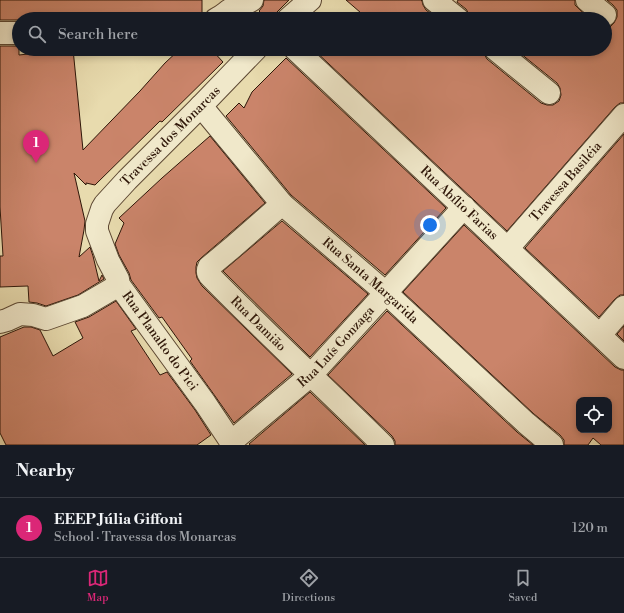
<!DOCTYPE html>
<html lang="en">
<head>
<meta charset="utf-8">
<style>
	:root { --surface:#171b24; --page:#242831; --text:#f1f3f6; --muted:#9ea1a6; --line:#363941; --accent:#db2777 }
	body { margin:0; font-family:"Libre Bodoni",serif; background:var(--page); color:var(--text) }
	.controls { position:absolute; right:12px; bottom:12px; display:grid; overflow:hidden; border-radius:8px; box-shadow:0 2px 6px #0003 }
	.controls button { width:36px; height:36px; display:grid; place-items:center; padding:0; border:0; border-bottom:1px solid var(--line); background:var(--surface); color:var(--text); font:20px sans-serif }
	.you { position:absolute; left:430px; top:225px; width:14px; height:14px; margin:-10px; border:3px solid #fff; border-radius:50%; background:#1a73e8; box-shadow:0 0 0 6px #1a73e833 }
	.badge { display:grid; place-items:center; width:26px; height:26px; border-radius:50%; background:var(--accent); color:#fff; font-size:13px; font-weight:700 }
	.pin { position:absolute; translate:-50% -33px; filter:drop-shadow(0 1px 2px #0008) }
	.pin::after { content:''; position:absolute; top:21px; width:14px; height:12px; background:inherit; clip-path:polygon(0 0,100% 0,50% 100%) }
	.list { margin:0; padding:0; list-style:none }
	h2 { display:flex; justify-content:space-between; align-items:center; height:52px; margin:0; padding:0 16px; font-size:17px }
	h2 small { font-size:13px; font-weight:400; color:var(--muted) }
	.list li { display:grid; grid-template-columns:26px 1fr auto; gap:12px; align-items:center; box-sizing:border-box; height:60px; padding:0 16px; border-top:1px solid var(--line) }
	.list b { display:block; font-size:15px; white-space:nowrap }
	.list p { margin:0; font-size:13px; white-space:nowrap; color:var(--muted) }
	.list em { font-size:13px; font-style:normal; color:var(--muted) }
	.icon { flex:none; width:22px; height:22px; fill:none; stroke:currentColor; stroke-width:2; stroke-linecap:round; stroke-linejoin:round }
	.map { position:relative; flex:none; width:624px; height:445px; overflow:hidden }
	.search { position:absolute; background:var(--surface); box-shadow:0 2px 6px #0003; left:12px; right:12px; top:12px; height:44px; display:flex; align-items:center; gap:10px; box-sizing:border-box; padding:0 14px; border-radius:22px; color:var(--muted); font-size:15px }
	.sheet { height:112px; background:var(--surface) }
	nav { display:flex; justify-content:space-around; align-items:center; box-sizing:border-box; height:56px; border-top:1px solid var(--line); background:var(--surface); font-size:11px; color:var(--muted) }
	nav a { display:grid; justify-items:center; gap:2px }
	nav .on { color:var(--accent) }
	.map>svg:first-child { display:block }
	.building { fill:#ca846a; stroke:#2e1608; fill-rule:evenodd }
	.lines { fill:none; stroke-linecap:round; stroke-linejoin:round }
	.street-casing { stroke:#5c4732; stroke-width:24 }
	.street { stroke:#f0e8ca; stroke-width:22 }
	.labels { text-anchor:middle; dominant-baseline:central; stroke-width:3; stroke-linejoin:round; paint-order:stroke }
	.street-label { font-size:13px; fill:#2e1608; stroke:#f0e8ca }
</style>
</head>
<body>
<div class="map">
<svg width="624" height="445" viewBox="0 0 624 445">
	<rect width="100%" height="100%" fill="#e8dbae"/>
	<filter id="stains"><feTurbulence type="fractalNoise" baseFrequency=".005" numOctaves="4"/><feColorMatrix values="0 0 0 0 .2 0 0 0 0 .09 0 0 0 0 .02 0 0 0 .5 -.17"/></filter>
	<radialGradient id="worn" r=".72"><stop offset=".6" stop-color="#630" stop-opacity="0"/><stop offset="1" stop-color="#630" stop-opacity=".3"/></radialGradient>
	<!-- building -->
	<g class="building">
		<path d="M0,0H202V19H19V20H0Z"/>
		<path d="M264,0H289L270,19H267L259,11L263,6Z"/>
		<path d="M346,0H421L422,1L423,5L426,10L438,19H368Z"/>
		<path d="M458,0H575V5L579,9L590,19H470L469,14L466,9L457,2Z"/>
		<path d="M607,0H624V103H620L615,107L507,231L313,49H483L484,54L487,59L541,103L547,105H553L559,101L561,95L560,88L557,83L515,49H605V27H610L614,23L617,17V10L613,5Z"/>
		<path d="M0,46H19V55L73,49L83,150L140,91L165,63L180,49H211L223,62L162,122L160,121L95,185L86,183V185L74,173L85,221L84,230L79,257L90,247L93,256L99,281L102,275L104,279L78,295L46,306L37,303L29,302L28,286L0,287V256H3L0,207Z"/>
		<path d="M286,58L446,208L385,275L291,195L226,116L239,103L244,108L252,92Z"/>
		<path d="M624,134V295H620L615,299L599,317L525,248Z"/>
		<path d="M210,136L265,203L201,258L197,262L196,267V273L197,278L202,286L292,374L234,423L215,396L190,361L192,359L162,317L159,318L131,280L129,273L119,255L115,244L124,223L119,218L162,178Z"/>
		<path d="M282,221L368,294L310,357L223,271Z"/>
		<path d="M464,225L615,367L621,370H624V445H601L593,438L588,445H564V440L560,435L534,414L403,292ZM579,400H609V430H579Z"/>
		<path d="M116,301L136,329L131,331L160,375L167,372L195,410L211,435L197,445H6L0,433V337L24,327H31L40,330L53,356L83,338L75,322L89,317Z"/>
		<path d="M387,311L517,432L533,445H395V441L392,436L328,375Z"/>
		<path d="M624,326V341L617,334Z"/>
		<path d="M310,392L365,445H250L249,444Z"/>
	</g>
	<g class="lines">
		<defs>
			<g id="street">
				<path d="M434,0L458,19"/>
				<path d="M587,0L605,15"/>
				<path d="M216,19C223,16 227,11 233,8C239,5 247,4 252,0"/>
				<path d="M288,19L310,0"/>
				<path d="M0,33H19"/>
				<path id="s1" d="M295,49L624,358"/>
				<path d="M495,49L549,93"/>
				<path id="s2" d="M201,106L282,204L386,293L526,423L552,445"/>
				<path id="s3" d="M282,204L233,247L209,267C207,271 208,274 211,277C267,334 326,389 383,445"/>
				<path id="s4" d="M508,248L624,115"/>
				<path d="M0,322L7,320L20,314L33,315L46,319L83,306L119,285"/>
				<path d="M600,335L624,307"/>
				<path id="s5" d="M231,442L311,375L464,207"/>
				<path id="s6" d="M233,445L205,403L119,285L118,279L108,260L97,231V224L102,209L105,204L127,180L201,106L256,49"/>
			</g>
		</defs>
		<!-- street casing -->
		<use href="#street" class="street-casing"/>
		<!-- street -->
		<use href="#street" class="street"/>
	</g>
	<g class="labels">
		<!-- street labels -->
		<g class="street-label">
			<text stroke="none"><textPath href="#s6" startOffset="378">Travessa dos Monarcas</textPath></text>
			<text stroke="none"><textPath href="#s4" startOffset="88">Travessa Basiléia</textPath></text>
			<text stroke="none"><textPath href="#s1" startOffset="225">Rua Abílio Farias</textPath></text>
			<text stroke="none"><textPath href="#s2" startOffset="244">Rua Santa Margarida</textPath></text>
			<text stroke="none"><textPath href="#s3" startOffset="174">Rua Damião</textPath></text>
			<text transform="translate(160 341) rotate(54)">Rua Planalto do Pici</text>
			<text stroke="none"><textPath href="#s5" startOffset="142">Rua Luís Gonzaga</textPath></text>
		</g>
	</g>
	<rect width="100%" height="100%" filter="url(#stains)"/>
	<rect width="100%" height="100%" fill="url(#worn)"/>
</svg>
<div class="controls">
<button><svg class="icon" aria-label="locate" viewBox="0 0 24 24"><circle cx="12" cy="12" r="6"/><path d="M12 2v4M12 18v4M2 12h4M18 12h4"/></svg></button>
</div>
<div class="you"></div>
<div class="pin badge" style="left:36px;top:163px">1</div>
<div class="search"><svg class="icon" aria-label="search" viewBox="0 0 24 24"><circle cx="10" cy="10" r="6"/><path d="M15 15l6 6"/></svg>Search here</div>
</div>
<section class="sheet">
<h2>Nearby<small></small></h2>
<ul class="list">
<li><span class="badge">1</span><div><b>EEEP Júlia Giffoni</b><p>School · Travessa dos Monarcas</p></div><em>120 m</em></li>
</ul>
</section>
<nav>
<a class="on"><svg class="icon" aria-label="map" viewBox="0 0 24 24"><path d="M3 6l6-2 6 2 6-2v14l-6 2-6-2-6 2zM9 4v14M15 6v14"/></svg>Map</a>
<a><svg class="icon" aria-label="directions" viewBox="0 0 24 24"><path d="M12 3l9 9-9 9-9-9zM9 14v-3h6M13 9l2 2-2 2"/></svg>Directions</a>
<a><svg class="icon" aria-label="saved" viewBox="0 0 24 24"><path d="M7 4h10v16l-5-4-5 4z"/></svg>Saved</a>
</nav>
</body>
</html>
